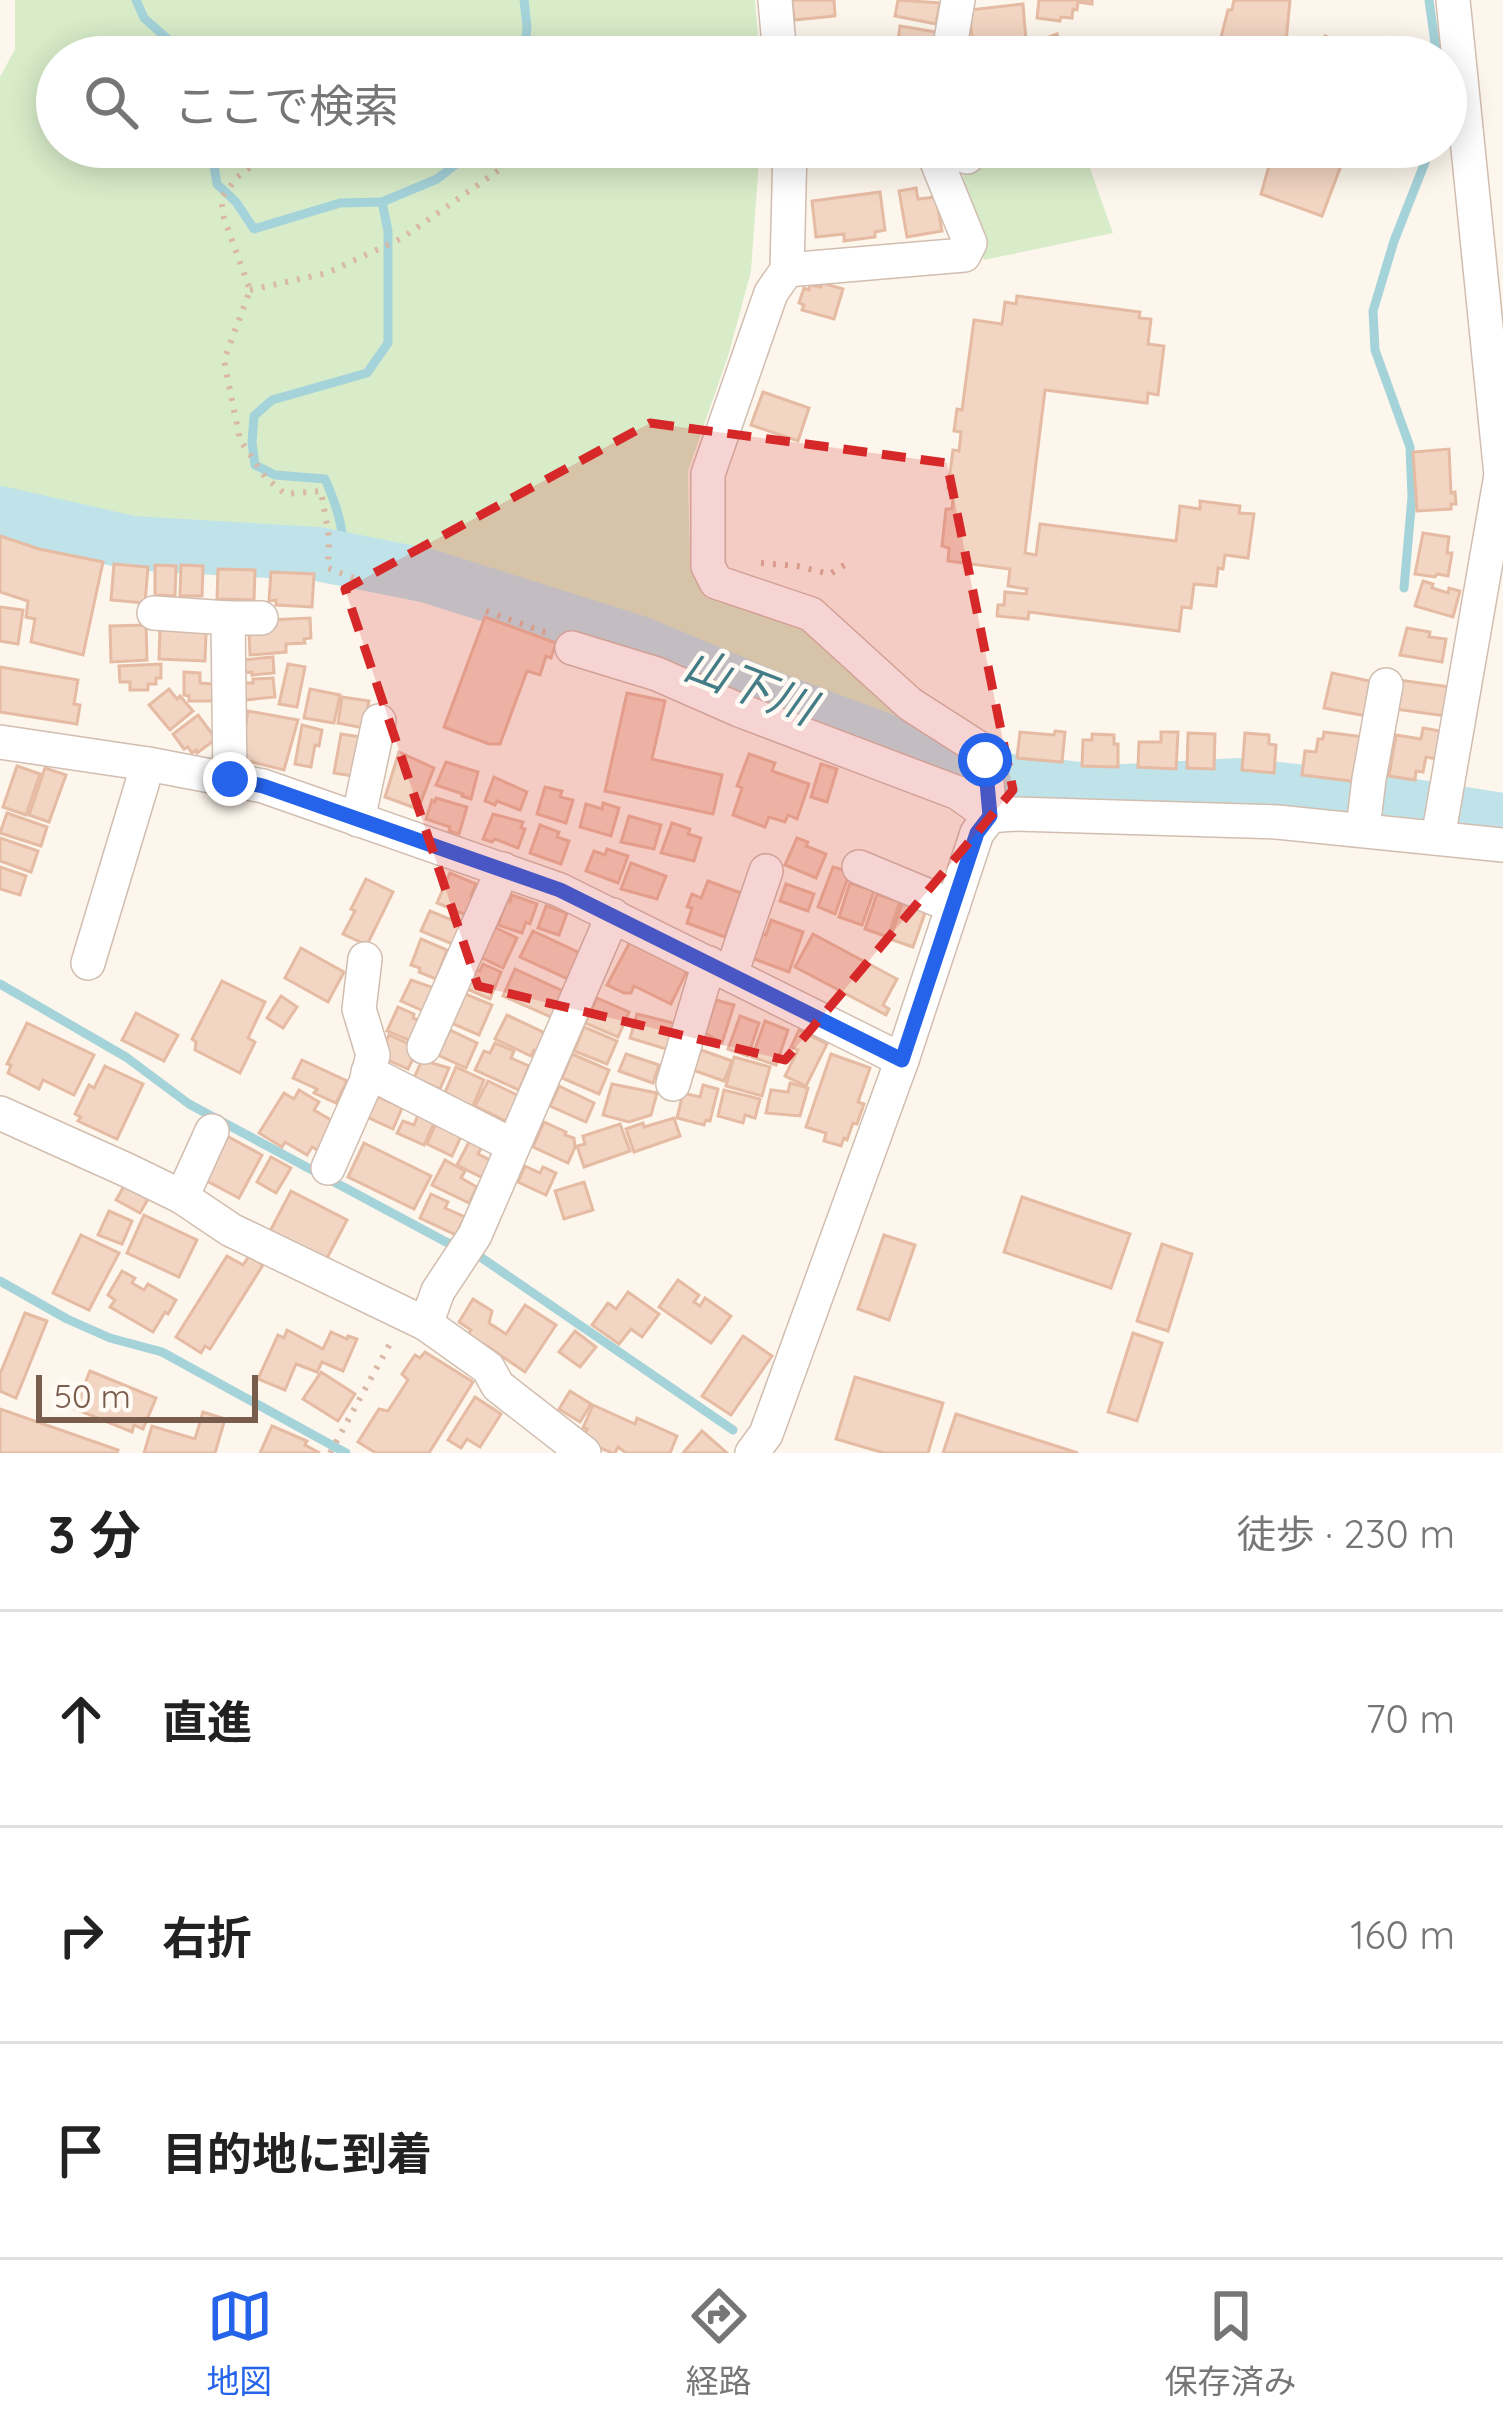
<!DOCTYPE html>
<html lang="ja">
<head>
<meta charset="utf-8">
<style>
	:root { --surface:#fff; --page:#f6f6f6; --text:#222; --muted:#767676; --line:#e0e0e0; --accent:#2563eb }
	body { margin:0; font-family:Quicksand,"Noto Sans JP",sans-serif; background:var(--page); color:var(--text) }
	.scale { position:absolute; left:36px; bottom:30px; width:222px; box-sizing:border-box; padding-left:12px; border:6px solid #7a5c4d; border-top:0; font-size:33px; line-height:42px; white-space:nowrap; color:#7a5c4d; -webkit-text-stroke:9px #fffaf3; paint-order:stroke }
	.stop { position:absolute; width:36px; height:36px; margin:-27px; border:9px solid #2563eb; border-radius:50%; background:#fff }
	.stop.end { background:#2563eb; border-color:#fff; box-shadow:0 3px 12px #0008 }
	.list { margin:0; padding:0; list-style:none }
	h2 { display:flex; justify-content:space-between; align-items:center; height:156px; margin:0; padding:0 48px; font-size:51px }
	h2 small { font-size:39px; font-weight:400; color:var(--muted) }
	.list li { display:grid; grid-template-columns:78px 1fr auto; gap:36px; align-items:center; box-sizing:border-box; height:216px; padding:0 48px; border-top:3px solid var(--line) }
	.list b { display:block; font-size:45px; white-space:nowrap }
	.list em { font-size:39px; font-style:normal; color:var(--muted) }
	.icon { flex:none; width:66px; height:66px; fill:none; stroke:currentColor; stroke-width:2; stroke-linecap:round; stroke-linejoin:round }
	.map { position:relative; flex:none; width:1503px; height:1453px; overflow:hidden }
	.search { position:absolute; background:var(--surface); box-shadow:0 6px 30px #0003; left:36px; right:36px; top:36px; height:132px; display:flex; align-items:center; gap:30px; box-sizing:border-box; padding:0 42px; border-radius:66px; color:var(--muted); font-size:45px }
	.sheet { height:804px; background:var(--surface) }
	nav { display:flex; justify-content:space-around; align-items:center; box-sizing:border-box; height:168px; border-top:3px solid var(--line); background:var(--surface); font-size:33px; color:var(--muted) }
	nav a { display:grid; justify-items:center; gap:6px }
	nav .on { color:var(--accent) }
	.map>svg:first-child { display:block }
	.green { fill:#d8ecc9 }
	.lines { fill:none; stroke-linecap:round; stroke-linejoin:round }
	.stream { stroke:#a5d3da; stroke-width:9 }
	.river { stroke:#bfe3e8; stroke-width:54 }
	.building { fill:#f3d5c3; stroke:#e6bba3; stroke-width:3 }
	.minor-casing { stroke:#d1beb0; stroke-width:36 }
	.path { stroke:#d9b8a5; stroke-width:6; stroke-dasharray:3 9; stroke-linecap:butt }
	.minor { stroke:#fff; stroke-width:33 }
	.route { stroke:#2563eb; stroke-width:15 }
	.marked { fill:#d62828; fill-opacity:0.2; stroke:#d62828; stroke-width:9; stroke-dasharray:24 15; stroke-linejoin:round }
	.labels { text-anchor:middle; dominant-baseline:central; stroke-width:9; stroke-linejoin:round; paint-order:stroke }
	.water-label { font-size:45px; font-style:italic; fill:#437c86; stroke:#fffaf3 }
</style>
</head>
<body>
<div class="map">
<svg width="1503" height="1453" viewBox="0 0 1503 1453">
	<rect width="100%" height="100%" fill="#fdf6ec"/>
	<!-- green -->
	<g class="green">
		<path d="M15,0H755L760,57H57V147H760L751,271L729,353L688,471L690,569L706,594L808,631L960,748L959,757L791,691L642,628L433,565L364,550L313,544L243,543L137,530L0,491V77L15,49Z"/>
		<path d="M1083,149L1113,233L984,260L962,172Z"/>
	</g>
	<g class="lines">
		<!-- stream -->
		<g class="stream">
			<path d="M136,0L144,18L188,57"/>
			<path d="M524,0L527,27L524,57"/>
			<path d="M1429,0L1437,57"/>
			<path d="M211,147L217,184L236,202L254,229L340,203L382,202L388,231V343L367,373L272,400L254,416L252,443L255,465L275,475L325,479C336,504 345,530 343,558"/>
			<path d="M382,202L437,179L478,147"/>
			<path d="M1404,588L1412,497L1410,447L1375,350L1373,311L1394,241L1431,147"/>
			<path d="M0,984L126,1057L189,1104L446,1242L479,1256L733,1430"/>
			<path d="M0,1281L67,1319L110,1338L162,1352L346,1453"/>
		</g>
		<!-- river -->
		<path class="river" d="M0,513L132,543L318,554L428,576L637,642L764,695L958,768L1004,780L1105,792L1241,785L1369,799L1503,820"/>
	</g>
	<!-- building -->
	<g class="building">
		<path d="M792,0H834L835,16L794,20Z"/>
		<path d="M898,0L940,3L936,24L895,16Z"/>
		<path d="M1039,0H1092V4L1078,2L1077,10L1073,9L1072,18L1061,17L1060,21L1037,18Z"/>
		<path d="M1234,0H1290L1285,52L1299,57H1216L1228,10H1232Z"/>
		<path d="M1023,4L1026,41L1008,43L1009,51L983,54L982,45L973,46L969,10Z"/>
		<path d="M900,26L936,32L934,47L927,46L926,52L897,48Z"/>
		<path d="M1057,34L1065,57H1023L1036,51L1033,43Z"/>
		<path d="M1325,36L1376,57H1310L1313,53L1316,54Z"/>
		<path d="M1200,147H1348L1322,216L1261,194L1269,166Z"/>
		<path d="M916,188L918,199L936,197L942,231L907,237L899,191Z"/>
		<path d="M880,192L885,230L875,232V237L844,241V234L816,237L812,201Z"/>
		<path d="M822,283L843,289L834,319L802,310L804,305L799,303L804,288L809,290L810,285L821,287Z"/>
		<path d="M1017,296L1140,312L1139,318L1151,319L1148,344L1164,346L1158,395L1148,393L1147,403L1045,390L1025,553L1036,555L1040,524L1176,541L1180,506L1200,509V501L1240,506L1239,513L1254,514L1248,558L1225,555L1223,569L1218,568L1216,586L1194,584L1191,608L1182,607L1179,631L1029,612L1028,619L997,616L998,605H1004L1005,592L1026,594L1027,589L1008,586L1010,569L948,561L949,548L942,546L946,509H952L954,489L948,488L953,450L959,451L961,432L954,431L957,409L962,410L974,320L1002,324L1005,302L1016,304Z"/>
		<path d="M763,392L809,408L798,441L751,425Z"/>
		<path d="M1449,449L1451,493L1455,492L1456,504H1451V509L1417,511L1413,452Z"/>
		<path d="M1423,533L1449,537L1447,553H1452L1448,576L1437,574L1435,577L1415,574Z"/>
		<path d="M0,536L39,549L103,562L83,655L31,642L35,619L26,617L28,601L0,592Z"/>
		<path d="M114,564L148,567L145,603L111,600Z"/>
		<path d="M155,565L176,566L175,596L155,595Z"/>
		<path d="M181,565L203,566L202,596H180Z"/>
		<path d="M218,569L255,570L254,600L217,599Z"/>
		<path d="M271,572L314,574L312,607L276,605V600L269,601Z"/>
		<path d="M1423,581L1433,584L1432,588L1448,593L1449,588L1460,591L1453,617L1415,606Z"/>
		<path d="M0,607L23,610L18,644L0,641Z"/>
		<path d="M485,617L556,643L551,658L546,656L540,675L527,671L500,744H489L444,727Z"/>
		<path d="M310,618L311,638L304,639L305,643L286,644V652L250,655L249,633L268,620Z"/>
		<path d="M146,625L147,660L111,662L110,626Z"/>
		<path d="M160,627L206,633L205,661L159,659Z"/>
		<path d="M1407,628L1430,632L1429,637L1446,639L1442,662L1400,655Z"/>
		<path d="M273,657L274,673L252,675V672L243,673L242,660Z"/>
		<path d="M161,664V678H156V684H148V690H130V682H120L119,666Z"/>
		<path d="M288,664L305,667L297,707L279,704Z"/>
		<path d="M0,667L78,680L74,704L80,705L77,724L0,712Z"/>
		<path d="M184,672L200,673V683L213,684V701H189V696L184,695Z"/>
		<path d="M1332,673L1374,682L1366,716L1324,708Z"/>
		<path d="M273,678L275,697L245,700L244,683H253V679Z"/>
		<path d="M1399,680L1450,687L1446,716L1395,709Z"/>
		<path d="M169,689L177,699L180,696L193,711L170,730L149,705Z"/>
		<path d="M310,689L340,695L334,723L304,718Z"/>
		<path d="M627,693L665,701L652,759L722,775L713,814L605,791Z"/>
		<path d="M342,697L369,701L364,728L338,723Z"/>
		<path d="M248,711L298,720L284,770L240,759Z"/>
		<path d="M198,715L216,739L197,753L196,750L192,753L188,747L184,749L173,734Z"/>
		<path d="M302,725L322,730L319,746L315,745L311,767L295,764Z"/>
		<path d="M1423,728L1440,731L1436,759L1426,757L1423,772L1416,771L1415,780L1389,776L1396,735L1421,739Z"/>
		<path d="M1055,731L1065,732L1062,762L1017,758L1020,732L1054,735Z"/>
		<path d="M1161,732H1178L1176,769L1138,767L1139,742H1161Z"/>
		<path d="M1324,732L1365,737L1359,782L1302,775L1305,751L1316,752L1318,739H1323Z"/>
		<path d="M1188,733L1215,734L1214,769L1187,768Z"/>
		<path d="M1245,733L1269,735V744L1276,745L1274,773L1242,770Z"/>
		<path d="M341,734L361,737L353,776L334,773Z"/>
		<path d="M1092,734L1114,735V744H1118V767L1082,766L1083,740H1092Z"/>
		<path d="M399,752L434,768L418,809L385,797Z"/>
		<path d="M749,754L775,763L772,771L809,784L797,819L788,815L785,822L769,817L765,827L733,815L742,788L737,786Z"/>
		<path d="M446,762L478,772L471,799L462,796L463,794L436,785Z"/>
		<path d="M821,764L837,769L827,802L811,797Z"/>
		<path d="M17,766L40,774L26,815L3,807Z"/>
		<path d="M45,768L66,775L49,822L29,815Z"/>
		<path d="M494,777L527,792L520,810L497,801L495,805L485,801Z"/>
		<path d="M545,787L562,791L560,797L573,800L566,823L537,814Z"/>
		<path d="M436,798L467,807L459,834L449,831L450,827L426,819L432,800L435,802Z"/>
		<path d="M603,803L619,808L611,836L580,827L586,804L602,809Z"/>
		<path d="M7,813L47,827L41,846L0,833Z"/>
		<path d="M493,814L523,822L521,828L525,829L518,848L495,839L492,842L483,839Z"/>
		<path d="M629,816L661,825L654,849L621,842Z"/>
		<path d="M672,823L690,829L688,834L701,838L694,861L661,853Z"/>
		<path d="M540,825L559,832L557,837L569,841L561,864L530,853Z"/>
		<path d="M0,838L38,851L31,872L0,861Z"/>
		<path d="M797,838L808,842L806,846L826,854L816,878L785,865Z"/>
		<path d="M607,849L628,856L618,883L586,871L594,851L605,855Z"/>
		<path d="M631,863L666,876L657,899L621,889Z"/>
		<path d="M0,867L26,876L20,895L0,889Z"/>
		<path d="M833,867L850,872L835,914L818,907Z"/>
		<path d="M450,873L476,884L471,896L478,898L471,917L437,903Z"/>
		<path d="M366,879L393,892L367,945L343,934L355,911L351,909Z"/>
		<path d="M708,881L741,893L725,937L687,923L692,908L687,907L692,894L701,898Z"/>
		<path d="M850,883L874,891L862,925L839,917Z"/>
		<path d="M786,884L814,894L808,911L780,901Z"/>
		<path d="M877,894L900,902L888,937L865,929Z"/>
		<path d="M512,895L537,904L530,924L526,922L522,933L498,925L507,900L510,902Z"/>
		<path d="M903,901L926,910L913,947L890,939Z"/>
		<path d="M546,906L567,913L559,935L538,928Z"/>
		<path d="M430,911L464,925L455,945L421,931Z"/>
		<path d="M771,920L803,932L789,972L749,957L758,932L766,935Z"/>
		<path d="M492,926L517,938L503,968L478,956Z"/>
		<path d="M533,931L580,953L568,979L520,957Z"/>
		<path d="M813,934L897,979L883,1005L889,1009L886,1015L795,967Z"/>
		<path d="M421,939L447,950L436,979L419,972L420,968L411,965Z"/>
		<path d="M630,942L687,971L671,1004L634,986L631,993H624L607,985Z"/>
		<path d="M301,948L344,972L328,1002L285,978Z"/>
		<path d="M483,964L501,972L490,999L467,989L476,970L480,971Z"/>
		<path d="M515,969L563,991L551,1017L503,996Z"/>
		<path d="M411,980L437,989L426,1012L401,1001Z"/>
		<path d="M222,981L265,1002L248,1038L255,1042L240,1073L195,1050L196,1042L192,1039Z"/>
		<path d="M463,993L492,1005L479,1035L451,1023Z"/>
		<path d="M281,996L297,1007L283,1028L267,1018Z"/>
		<path d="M597,998L629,1012L618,1037L585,1023Z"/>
		<path d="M716,1000L734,1005L722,1043L705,1033Z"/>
		<path d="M398,1007L414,1014L413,1018L425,1023L416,1043L387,1031Z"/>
		<path d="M136,1013L178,1035L164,1061L122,1040Z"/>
		<path d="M637,1014L678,1024L669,1050L630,1038Z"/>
		<path d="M507,1015L547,1034L538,1052L534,1050L531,1056L495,1039Z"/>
		<path d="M740,1016L759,1023L748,1056L728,1049Z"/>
		<path d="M765,1021L788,1030L776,1065L752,1057Z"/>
		<path d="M27,1023L94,1055L74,1095L43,1080L39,1089L8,1073L11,1065L7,1064Z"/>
		<path d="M584,1027L617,1041L607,1064L574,1051Z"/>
		<path d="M450,1030L477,1043L466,1068L438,1055Z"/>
		<path d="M799,1030L827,1044L806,1086L785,1076L798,1050L791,1047Z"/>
		<path d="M389,1035L418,1048L408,1069L379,1056Z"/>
		<path d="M495,1043L514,1051L511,1058L529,1066L519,1090L475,1070L484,1051L490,1053Z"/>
		<path d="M701,1050L732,1061L724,1081L693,1070Z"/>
		<path d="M572,1054L609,1070L599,1094L562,1078Z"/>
		<path d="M626,1054L659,1065L653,1083L619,1071Z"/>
		<path d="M831,1054L870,1068L858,1102L864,1104L857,1124L853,1123L847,1140L844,1138L841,1146L824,1141L826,1133L806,1127Z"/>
		<path d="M734,1057L770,1067L762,1096L726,1086Z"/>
		<path d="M302,1060L347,1081L336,1103L314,1093L317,1089L293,1078Z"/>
		<path d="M422,1060L449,1068L440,1089L414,1078Z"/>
		<path d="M105,1066L143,1084L117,1139L78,1121L81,1117L75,1114L89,1085L94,1088Z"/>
		<path d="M456,1067L484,1080L471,1110L443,1097Z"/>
		<path d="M488,1081L519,1096L506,1121L475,1106Z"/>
		<path d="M790,1083L808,1088L800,1116L766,1113L771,1090L788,1092Z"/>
		<path d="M612,1084L657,1093L651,1115L629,1122L603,1115Z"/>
		<path d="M703,1085L718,1089L710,1121L706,1120L704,1125L677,1118L683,1093L700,1097Z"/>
		<path d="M559,1086L594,1103L586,1122L550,1106Z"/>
		<path d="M299,1090L319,1102L314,1110L336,1123L319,1151L312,1147L307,1155L285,1142L282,1147L259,1133L284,1093L294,1099Z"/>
		<path d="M724,1090L760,1099L755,1118L745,1115L743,1123L718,1116Z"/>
		<path d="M377,1096L402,1108L393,1129L367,1117Z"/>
		<path d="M418,1115L434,1123L424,1145L397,1133L403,1121L414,1125Z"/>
		<path d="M674,1118L680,1136L634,1152L626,1129L643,1123L644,1127Z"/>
		<path d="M437,1121L463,1132L452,1156L427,1144Z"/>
		<path d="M544,1122L566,1132L565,1135L574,1138L575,1147L568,1163L533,1147Z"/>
		<path d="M620,1124L630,1151L584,1167L577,1146L585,1144L583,1136Z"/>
		<path d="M225,1135L262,1155L239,1198L201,1178Z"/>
		<path d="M471,1138L483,1144L478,1154L492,1161L483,1178L457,1165Z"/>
		<path d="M364,1143L431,1176L414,1209L348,1177Z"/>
		<path d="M271,1157L291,1168L276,1193L257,1182Z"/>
		<path d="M445,1160L465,1171L461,1178L477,1187L469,1203L432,1185Z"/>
		<path d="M525,1166L540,1173L543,1167L556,1173L546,1195L518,1182Z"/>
		<path d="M128,1179L152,1192L140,1213L116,1200Z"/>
		<path d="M584,1182L593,1210L564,1219L555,1191Z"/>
		<path d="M291,1191L347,1220L325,1262L269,1233Z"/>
		<path d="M431,1194L448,1202L445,1208L465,1217L456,1235L420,1218Z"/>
		<path d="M1022,1197L1130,1234L1111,1288L1004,1252Z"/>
		<path d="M109,1211L132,1221L122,1244L98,1235Z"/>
		<path d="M144,1215L197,1240L179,1277L127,1253Z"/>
		<path d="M81,1235L119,1253L89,1310L53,1293Z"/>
		<path d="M884,1235L915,1245L889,1320L858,1309Z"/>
		<path d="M1162,1244L1192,1254L1168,1331L1137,1321Z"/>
		<path d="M227,1256L243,1265L249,1256L263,1265L210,1349L205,1346L201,1353L176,1337Z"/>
		<path d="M122,1271L135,1278L132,1283L144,1290L148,1284L176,1300L168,1314L165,1312L153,1332L110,1307L115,1300L108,1295Z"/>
		<path d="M678,1280L699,1295L694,1302L700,1306L705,1298L731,1316L711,1343L659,1307Z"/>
		<path d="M628,1292L659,1314L642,1337L631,1329L619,1344L592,1325L608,1303L616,1309Z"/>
		<path d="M473,1299L492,1311L489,1323L506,1334L525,1305L556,1325L525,1372L484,1344L482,1347L466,1337L471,1330L459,1322Z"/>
		<path d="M25,1313L47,1321L16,1398L0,1391V1374Z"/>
		<path d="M287,1330L323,1349L331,1332L347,1339L348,1336L357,1339L343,1371L322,1362L317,1372L296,1364L285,1390L258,1379L278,1335L284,1338Z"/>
		<path d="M575,1331L596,1347L580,1367L559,1352Z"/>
		<path d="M1133,1333L1162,1343L1137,1421L1108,1412Z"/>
		<path d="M743,1336L772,1356L731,1415L702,1396Z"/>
		<path d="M425,1352L473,1382L429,1453H376L358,1442L379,1409L388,1411L408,1380L402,1374L415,1355L420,1358Z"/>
		<path d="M90,1371L156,1398L143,1429L134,1425L132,1432L75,1409Z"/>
		<path d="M321,1372L355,1394L338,1421L303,1399Z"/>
		<path d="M855,1377L943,1403L928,1453H884L836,1439Z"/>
		<path d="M570,1391L591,1404L580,1422L559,1409Z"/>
		<path d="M475,1397L501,1414L480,1447L467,1439L461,1448L448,1440Z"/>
		<path d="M593,1405L635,1424L637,1418L677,1436L670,1453H626L618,1447L615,1453H612L582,1440L587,1429L583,1428Z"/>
		<path d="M0,1409L118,1450L117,1453H0Z"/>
		<path d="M203,1412L225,1419L215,1453H144L152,1426L195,1439Z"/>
		<path d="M956,1414L1078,1453H943Z"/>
		<path d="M272,1426L307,1441L305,1445L320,1453H260Z"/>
		<path d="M702,1431L727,1453H683Z"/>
	</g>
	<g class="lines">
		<defs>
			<g id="minor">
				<path d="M775,0L780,57"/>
				<path d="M948,57L958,0"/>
				<path d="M790,147L787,270L771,293L708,474V566L716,582L811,614L910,704L977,747L985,760L990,816"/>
				<path d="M963,147L967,157"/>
				<path d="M787,270L964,255L970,243L931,147"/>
				<path d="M154,613L228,618"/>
				<path d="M572,648L657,674L739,710L958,793L990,816"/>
				<path d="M0,742L148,764L263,786L560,890L902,1060"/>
				<path d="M230,779L228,618H261"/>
				<path d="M358,820L379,721"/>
				<path d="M1363,828L1369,779L1386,685"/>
				<path d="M1438,838L1501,475L1453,0"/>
				<path d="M859,867L953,906"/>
				<path d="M88,963L148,764"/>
				<path d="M731,974L766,871"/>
				<path d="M424,1047L503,869"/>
				<path d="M368,1072L512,1145"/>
				<path d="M673,1084L709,963"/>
				<path d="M0,1113L129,1171L182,1197L231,1230L426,1324L488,1368L498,1386L584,1453"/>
				<path d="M328,1168L366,1082L373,1055L359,1009L365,959"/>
				<path d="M182,1197L212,1131"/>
				<path d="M426,1324L438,1291L475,1235L613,915"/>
				<path d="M752,1453L766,1434L902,1060L977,833L990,816L1013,814L1277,822L1503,845"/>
			</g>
		</defs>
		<!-- minor casing -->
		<use href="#minor" class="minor-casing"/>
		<!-- path -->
		<g class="path">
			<path d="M279,147L237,177L221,199L224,218L250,290L224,360L240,440L265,477L285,494L321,491L329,537L328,568L362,581"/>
			<path d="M250,290L327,273L402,238L532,147"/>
			<path d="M761,563L797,566L830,574L846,564"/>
			<path d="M486,611L550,634"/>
			<path d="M330,1453L392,1340"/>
		</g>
		<!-- minor -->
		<use href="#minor" class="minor"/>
	</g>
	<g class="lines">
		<!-- route -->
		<path class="route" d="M230,779L263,786L560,890L902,1060L977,833L990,816L985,760"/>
	</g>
	<!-- marked area -->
	<path class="marked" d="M650,423L947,463L1013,790L785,1060L478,986L345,589Z"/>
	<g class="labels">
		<!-- water labels -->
		<g class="water-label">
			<text transform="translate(750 685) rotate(21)">山下川</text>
		</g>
	</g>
</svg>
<div class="scale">50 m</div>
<div class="stop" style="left:985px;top:760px"></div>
<div class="stop end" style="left:230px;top:779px"></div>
<div class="search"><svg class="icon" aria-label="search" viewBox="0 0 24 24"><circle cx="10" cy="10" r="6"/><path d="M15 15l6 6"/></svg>ここで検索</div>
</div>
<section class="sheet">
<h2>3 分<small>徒歩 · 230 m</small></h2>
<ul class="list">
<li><svg class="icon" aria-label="ahead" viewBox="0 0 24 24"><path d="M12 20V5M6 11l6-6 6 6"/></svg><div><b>直進</b></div><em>70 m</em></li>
<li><svg class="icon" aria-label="right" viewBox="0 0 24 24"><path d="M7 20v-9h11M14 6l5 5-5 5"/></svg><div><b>右折</b></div><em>160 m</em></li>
<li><svg class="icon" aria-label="arrive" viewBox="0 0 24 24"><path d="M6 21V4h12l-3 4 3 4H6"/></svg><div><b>目的地に到着</b></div></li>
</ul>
</section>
<nav>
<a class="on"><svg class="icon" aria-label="map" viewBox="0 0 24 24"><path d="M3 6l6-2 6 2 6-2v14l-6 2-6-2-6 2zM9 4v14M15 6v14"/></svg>地図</a>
<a><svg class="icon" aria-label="directions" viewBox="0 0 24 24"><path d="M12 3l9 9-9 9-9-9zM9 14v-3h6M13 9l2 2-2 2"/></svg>経路</a>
<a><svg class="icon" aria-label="saved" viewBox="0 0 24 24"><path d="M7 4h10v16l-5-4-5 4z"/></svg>保存済み</a>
</nav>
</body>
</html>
